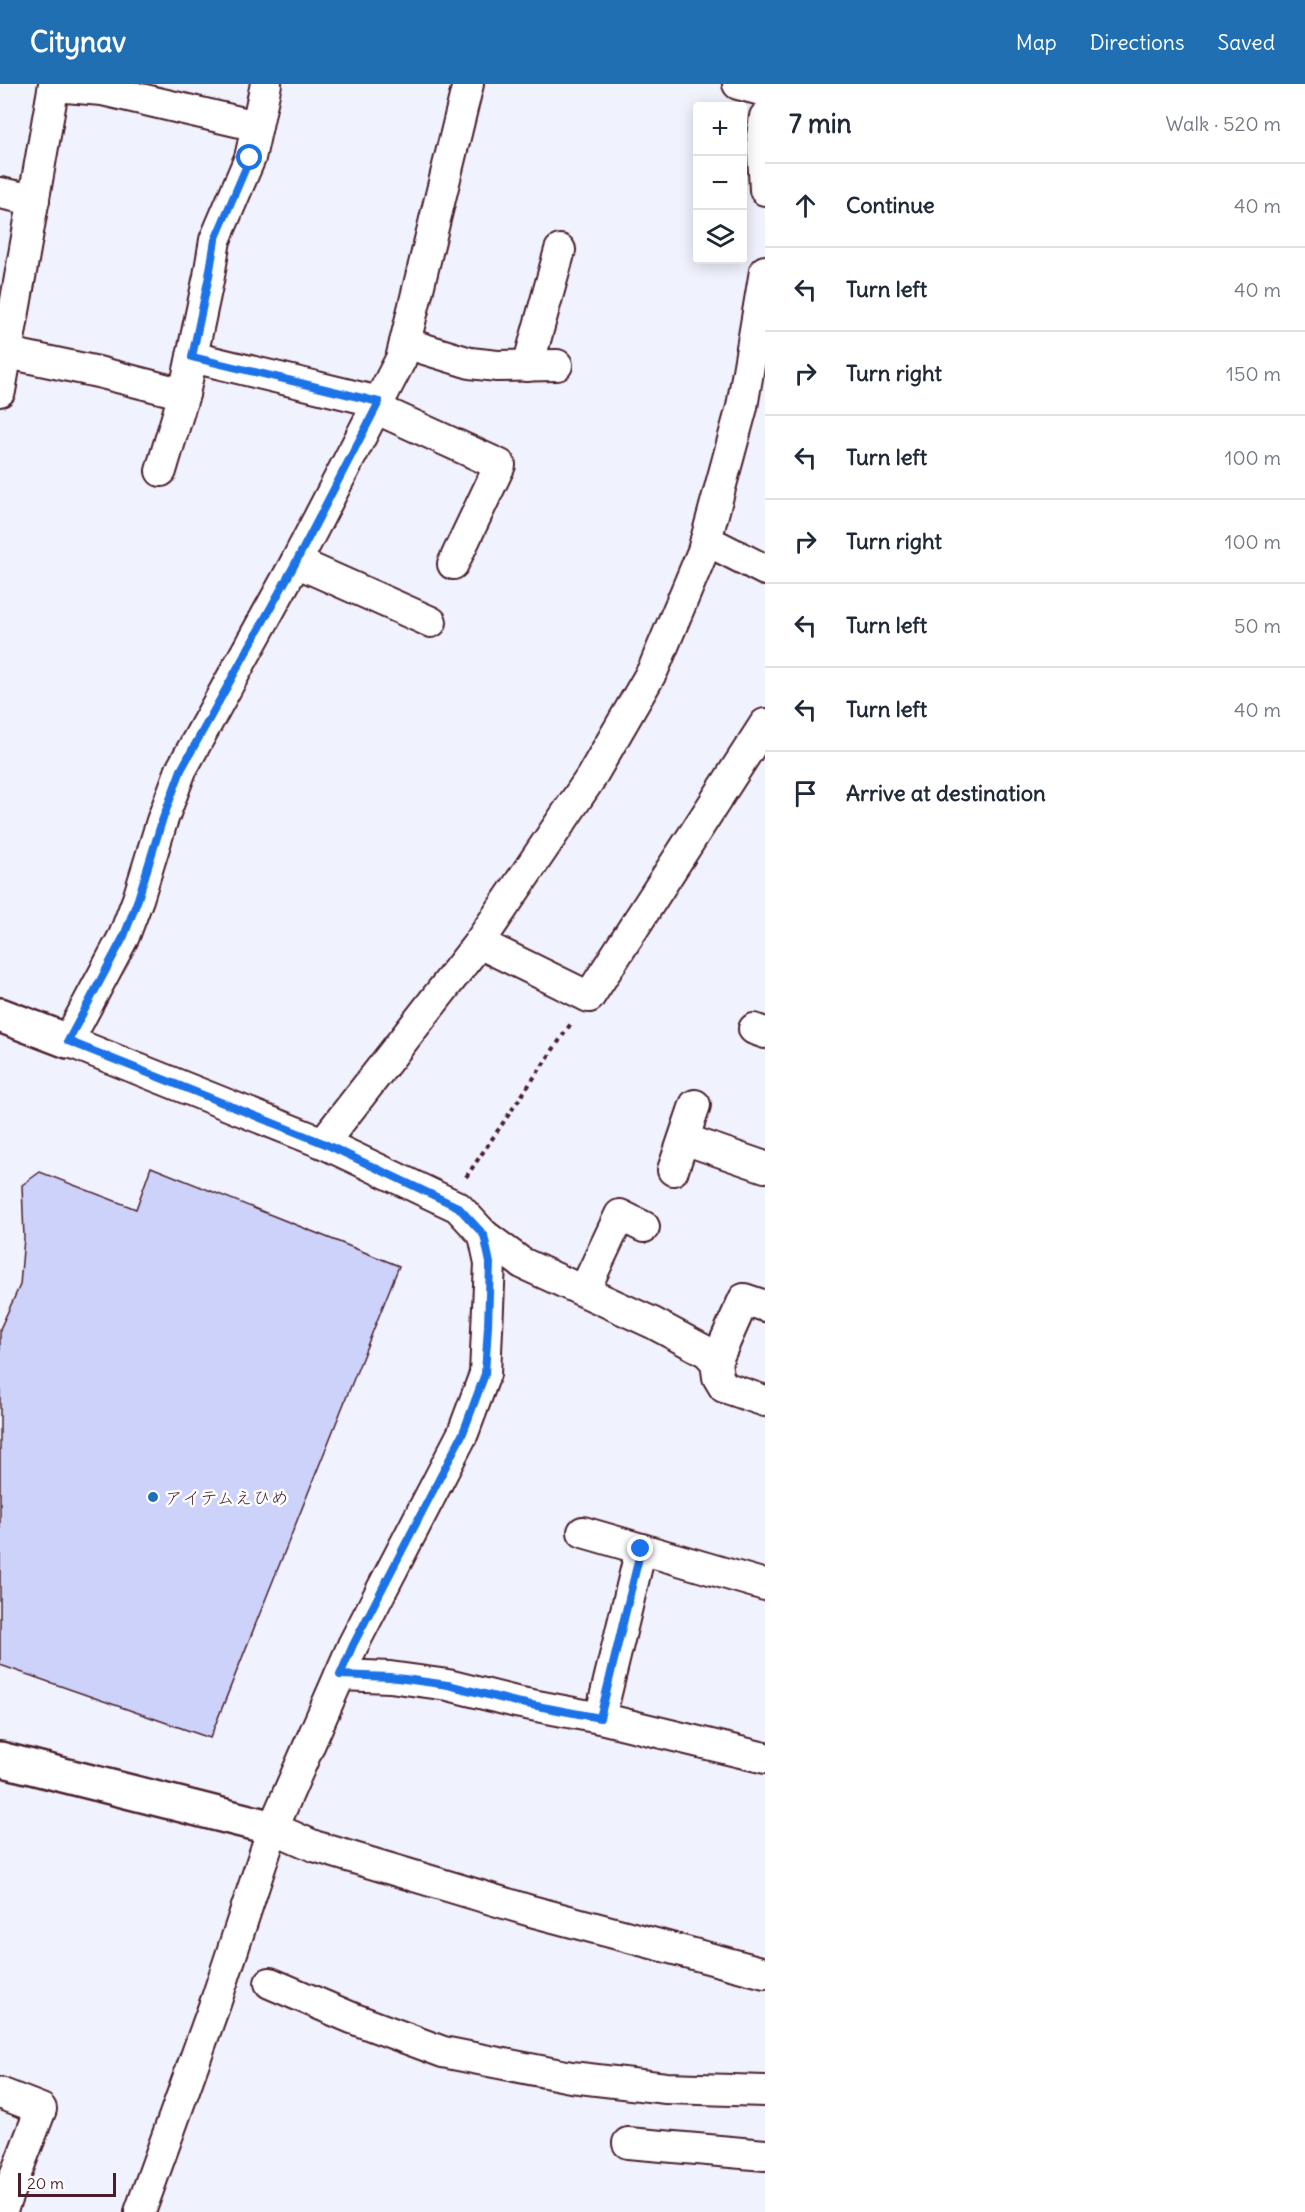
<!DOCTYPE html>
<html lang="en">
<head>
<meta charset="utf-8">
<style>
	:root { --surface:#fff; --page:#f2f2f3; --text:#1f2937; --muted:#747a83; --line:#e0e1e3; --accent:#1f6fb2 }
	body { margin:0; font-family:Delius,"Klee One",sans-serif; background:var(--page); color:var(--text) }
	.controls { position:absolute; right:18px; top:18px; display:grid; overflow:hidden; border-radius:6px; box-shadow:0 3px 15px #0003 }
	.controls button { width:54px; height:54px; display:grid; place-items:center; padding:0; border:0; border-bottom:2px solid var(--line); background:var(--surface); color:var(--text); font:30px sans-serif }
	.scale { position:absolute; left:18px; bottom:15px; width:98px; box-sizing:border-box; padding-left:6px; border:3px solid #4a1f2b; border-top:0; font-size:16px; line-height:21px; white-space:nowrap; color:#4a1f2b; -webkit-text-stroke:4px #fff; paint-order:stroke }
	.stop { position:absolute; width:18px; height:18px; margin:-14px; border:4px solid #1a73e8; border-radius:50%; background:#fff }
	.stop.end { background:#1a73e8; border-color:#fff; box-shadow:0 2px 6px #0008 }
	.list { margin:0; padding:0; list-style:none }
	h2 { display:flex; justify-content:space-between; align-items:center; height:78px; margin:0; padding:0 24px; font-size:26px }
	h2 small { font-size:20px; font-weight:400; color:var(--muted) }
	.list li { display:grid; grid-template-columns:39px 1fr auto; gap:18px; align-items:center; box-sizing:border-box; height:84px; padding:0 24px; border-top:2px solid var(--line) }
	.list b { display:block; font-size:22px; white-space:nowrap }
	.list em { font-size:20px; font-style:normal; color:var(--muted) }
	.icon { flex:none; width:33px; height:33px; fill:none; stroke:currentColor; stroke-width:2; stroke-linecap:round; stroke-linejoin:round }
	.map { position:relative; flex:none; width:765px; height:2128px; overflow:hidden }
	header { display:flex; align-items:center; gap:36px; box-sizing:border-box; height:84px; padding:0 30px; background:var(--accent); color:#fff }
	header strong { font-size:28px }
	nav { display:flex; gap:33px; margin-inline-start:auto; font-size:21px }
	main { display:flex }
	aside { flex:1; background:var(--surface) }
	.map>svg:first-child { display:block }
	.building { fill:#cdd2fa; stroke:#4a1f2b; stroke-width:1.5 }
	.lines { fill:none; stroke-linecap:round; stroke-linejoin:round }
	.minor-casing { stroke:#4a1f2b; stroke-width:34 }
	.tertiary-casing { stroke:#4a1f2b; stroke-width:38 }
	.path { stroke:#4a1f2b; stroke-width:4; stroke-dasharray:4.5 4.5; stroke-linecap:butt }
	.minor { stroke:#fff; stroke-width:30 }
	.tertiary { stroke:#fff; stroke-width:33 }
	.route { stroke:#1a73e8; stroke-width:8 }
	.poi-dot { fill:#1f6fb2; stroke:#fff; stroke-width:2 }
	.labels { text-anchor:middle; dominant-baseline:central; stroke-width:5; stroke-linejoin:round; paint-order:stroke }
	.poi-label { font-size:18px; fill:#4a1f2b; stroke:#fff; text-anchor:start }
</style>
</head>
<body>
<header>
<strong>Citynav</strong>
<nav><a>Map</a><a>Directions</a><a>Saved</a></nav>
</header>
<main>
<div class="map">
<svg width="765" height="2128" viewBox="0 0 765 2128">
	<rect width="100%" height="100%" fill="#f0f2fe"/>
	<filter id="ink" filterUnits="userSpaceOnUse"><feTurbulence type="fractalNoise" baseFrequency=".0167" numOctaves="2"/><feDisplacementMap in="SourceGraphic" scale="12" xChannelSelector="R" yChannelSelector="G"/><feConvolveMatrix kernelMatrix="1 2 1 2 8 2 1 2 1" color-interpolation-filters="sRGB"/></filter>
	<g filter="url(#ink)">
		<!-- building -->
		<path class="building" d="M151,1083L399,1182L210,1654L0,1581V1245L20,1201L24,1154L22,1101L40,1088L136,1125Z"/>
		<g class="lines">
			<defs>
				<g id="minor">
					<path d="M738,0L765,7"/>
					<path d="M54,2L102,6L257,42"/>
					<path d="M765,33L762,52L765,106"/>
					<path d="M0,109L34,116"/>
					<path d="M405,259L470,279L497,282L557,281"/>
					<path d="M8,269L98,288L184,310"/>
					<path d="M192,273L379,318"/>
					<path d="M528,282L560,166"/>
					<path d="M0,307L54,0"/>
					<path d="M375,324L500,381L453,480"/>
					<path d="M161,387L184,310L209,192L215,156L250,74L266,0"/>
					<path d="M706,456L765,486"/>
					<path d="M296,478L431,538"/>
					<path d="M479,859L589,913L765,640"/>
					<path d="M754,945L765,949"/>
					<path d="M684,1055L765,1083"/>
					<path d="M323,1059L479,859L590,695L653,586L703,467L742,323L765,187"/>
					<path d="M673,1086L695,1021"/>
					<path d="M484,1151L522,1179L653,1239L707,1268L716,1278L718,1293L724,1303L765,1317"/>
					<path d="M584,1207L620,1131L644,1143"/>
					<path d="M716,1278L744,1215L765,1222"/>
					<path d="M583,1448L765,1501"/>
					<path d="M340,1591L390,1593L448,1601L516,1618L600,1634L765,1674"/>
					<path d="M600,1634L641,1465"/>
					<path d="M273,1744L314,1762L531,1827L765,1889"/>
					<path d="M270,1899L352,1934L443,1968L571,1993L666,2004L765,2007"/>
					<path d="M0,2009L41,2025L1,2128"/>
					<path d="M628,2059L765,2071"/>
					<path d="M140,2128L216,1917L273,1744L353,1561L463,1349L485,1290L490,1179L484,1151L458,1123L323,1059L68,957L124,852L138,815L162,737L181,686L296,478L401,275L468,0"/>
				</g>
				<g id="tertiary">
					<path d="M0,931L68,957"/>
					<path d="M0,1675L273,1744"/>
				</g>
			</defs>
			<!-- minor casing -->
			<use href="#minor" class="minor-casing"/>
			<!-- tertiary casing -->
			<use href="#tertiary" class="tertiary-casing"/>
			<!-- path -->
			<path class="path" d="M466,1093L572,938"/>
			<!-- minor -->
			<use href="#minor" class="minor"/>
			<!-- tertiary -->
			<use href="#tertiary" class="tertiary"/>
		</g>
	</g>
	<g class="lines" filter="url(#ink)">
		<!-- route -->
		<path class="route" d="M250,74L215,156L209,192L192,273L379,318L296,478L181,686L162,737L138,815L124,852L68,957L323,1059L458,1123L484,1151L490,1179L488,1242L485,1290L463,1349L353,1561L340,1591L390,1593L448,1601L516,1618L600,1634L641,1465"/>
	</g>
	<!-- markers -->
	<circle class="poi-dot" cx="153" cy="1413" r="6"/>
	<g class="labels">
		<!-- poi labels -->
		<g class="poi-label">
			<text x="165" y="1413">アイテムえひめ</text>
		</g>
	</g>
</svg>
<div class="controls">
<button>+</button>
<button>−</button>
<button><svg class="icon" aria-label="layers" viewBox="0 0 24 24"><path d="M12 4l9 5-9 5-9-5zM3 14l9 5 9-5"/></svg></button>
</div>
<div class="scale">20 m</div>
<div class="stop" style="left:250px;top:74px"></div>
<div class="stop end" style="left:641px;top:1465px"></div>
</div>
<aside>
<h2>7 min<small>Walk · 520 m</small></h2>
<ul class="list">
<li><svg class="icon" aria-label="ahead" viewBox="0 0 24 24"><path d="M12 20V5M6 11l6-6 6 6"/></svg><div><b>Continue</b></div><em>40 m</em></li>
<li><svg class="icon" aria-label="left" viewBox="0 0 24 24"><path d="M17 20v-9H6M10 6l-5 5 5 5"/></svg><div><b>Turn left</b></div><em>40 m</em></li>
<li><svg class="icon" aria-label="right" viewBox="0 0 24 24"><path d="M7 20v-9h11M14 6l5 5-5 5"/></svg><div><b>Turn right</b></div><em>150 m</em></li>
<li><svg class="icon" aria-label="left" viewBox="0 0 24 24"><path d="M17 20v-9H6M10 6l-5 5 5 5"/></svg><div><b>Turn left</b></div><em>100 m</em></li>
<li><svg class="icon" aria-label="right" viewBox="0 0 24 24"><path d="M7 20v-9h11M14 6l5 5-5 5"/></svg><div><b>Turn right</b></div><em>100 m</em></li>
<li><svg class="icon" aria-label="left" viewBox="0 0 24 24"><path d="M17 20v-9H6M10 6l-5 5 5 5"/></svg><div><b>Turn left</b></div><em>50 m</em></li>
<li><svg class="icon" aria-label="left" viewBox="0 0 24 24"><path d="M17 20v-9H6M10 6l-5 5 5 5"/></svg><div><b>Turn left</b></div><em>40 m</em></li>
<li><svg class="icon" aria-label="arrive" viewBox="0 0 24 24"><path d="M6 21V4h12l-3 4 3 4H6"/></svg><div><b>Arrive at destination</b></div></li>
</ul>
</aside>
</main>
</body>
</html>
